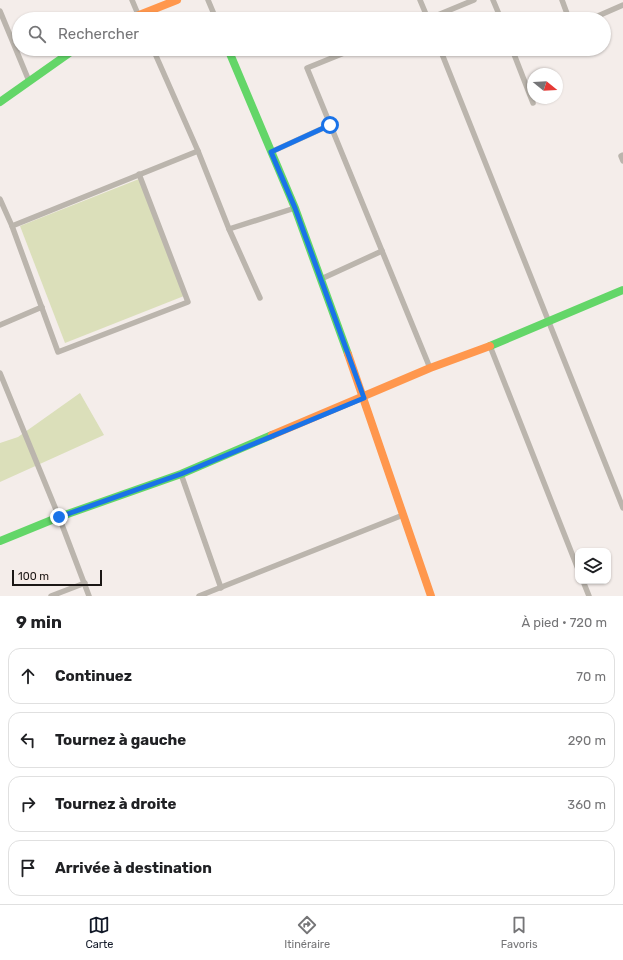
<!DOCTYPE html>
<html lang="fr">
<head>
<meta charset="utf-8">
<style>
	:root { --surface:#fff; --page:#f6f6f6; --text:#202124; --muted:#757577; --line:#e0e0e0; --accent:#111827 }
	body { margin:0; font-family:Rubik,sans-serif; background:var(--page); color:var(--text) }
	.controls { position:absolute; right:12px; bottom:12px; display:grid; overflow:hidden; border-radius:8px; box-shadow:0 1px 3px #0004 }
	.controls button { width:36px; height:36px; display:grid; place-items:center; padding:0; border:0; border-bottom:1px solid var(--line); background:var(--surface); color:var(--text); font:20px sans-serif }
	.compass { position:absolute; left:527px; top:68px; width:36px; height:36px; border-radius:50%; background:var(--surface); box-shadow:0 1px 3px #0004; rotate:108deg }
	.scale { position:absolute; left:12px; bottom:10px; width:90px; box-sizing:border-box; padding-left:4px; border:2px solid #1b1715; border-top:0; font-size:11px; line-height:14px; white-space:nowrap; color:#1b1715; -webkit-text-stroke:3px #f8ebe6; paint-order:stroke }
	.stop { position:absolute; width:12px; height:12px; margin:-9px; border:3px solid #1a73e8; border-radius:50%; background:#fff }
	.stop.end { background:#1a73e8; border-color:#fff; box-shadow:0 1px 4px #0008 }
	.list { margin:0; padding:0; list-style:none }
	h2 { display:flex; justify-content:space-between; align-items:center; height:52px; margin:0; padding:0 16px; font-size:17px }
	h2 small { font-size:13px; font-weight:400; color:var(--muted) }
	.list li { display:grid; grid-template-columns:26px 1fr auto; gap:12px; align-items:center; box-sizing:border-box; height:56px; margin:0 8px 8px; padding:0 8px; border:1px solid var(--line); border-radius:12px }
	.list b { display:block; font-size:15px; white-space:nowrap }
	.list em { font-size:13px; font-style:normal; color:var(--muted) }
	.icon { flex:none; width:22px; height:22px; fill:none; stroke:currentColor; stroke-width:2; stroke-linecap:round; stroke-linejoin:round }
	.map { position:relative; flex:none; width:623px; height:596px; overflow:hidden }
	.search { position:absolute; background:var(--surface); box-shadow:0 1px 3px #0004; left:12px; right:12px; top:12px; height:44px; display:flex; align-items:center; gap:10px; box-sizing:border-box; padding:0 14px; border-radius:22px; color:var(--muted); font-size:15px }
	.sheet { height:308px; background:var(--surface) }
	nav { display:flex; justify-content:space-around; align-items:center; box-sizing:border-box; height:56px; border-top:1px solid var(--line); background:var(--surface); font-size:11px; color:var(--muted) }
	nav a { display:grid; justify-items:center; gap:2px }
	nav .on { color:var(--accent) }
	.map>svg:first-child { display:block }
	.green { fill:#dbdfba }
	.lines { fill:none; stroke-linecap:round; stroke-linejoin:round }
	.street { stroke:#bbb5ad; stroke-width:5.5 }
	.fast { stroke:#63d668; stroke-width:8 }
	.slow { stroke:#ff974d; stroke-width:8 }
	.route { stroke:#1a73e8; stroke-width:5 }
</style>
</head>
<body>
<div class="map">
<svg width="623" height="596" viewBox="0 0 623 596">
	<rect width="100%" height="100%" fill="#f4edea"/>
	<!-- green -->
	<g class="green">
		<path d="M139,179L184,296L65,343L20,226Z"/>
		<path d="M80,393L104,435L0,482V443L18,437Z"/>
	</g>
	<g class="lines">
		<!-- street -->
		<g class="street">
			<path d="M132,0L140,19"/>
			<path d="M208,0L216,19"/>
			<path d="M420,0L428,19"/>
			<path d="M493,0L501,19"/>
			<path d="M562,0L569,19"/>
			<path d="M0,11L29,81"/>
			<path d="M428,19L474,0"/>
			<path d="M591,19L623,5"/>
			<path d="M153,49L198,151L229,229L260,298"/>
			<path d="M354,49L307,68L430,368"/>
			<path d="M440,49L623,508"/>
			<path d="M512,49L533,103"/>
			<path d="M513,52L521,49"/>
			<path d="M271,152L330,125"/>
			<path d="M623,155L621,156L623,161"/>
			<path d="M0,199L12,226L58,352L188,302L139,174"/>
			<path d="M12,226L198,151"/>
			<path d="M229,229L295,208"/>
			<path d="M321,279L382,251"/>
			<path d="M0,325L42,307"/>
			<path d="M490,346L578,569"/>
			<path d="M0,373L59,517L89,596"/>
			<path d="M181,474L221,588"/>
			<path d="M583,581L589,596"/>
			<path d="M51,596L85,583"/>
			<path d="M199,596L403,515"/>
		</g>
		<!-- fast -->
		<g class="fast">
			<path d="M228,49L295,208L348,354"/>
			<path d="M0,102L75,49"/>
			<path d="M490,346L623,290"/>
			<path d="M0,541L59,517L181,474L272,435"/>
		</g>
		<!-- slow -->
		<g class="slow">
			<path d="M129,19L177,0"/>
			<path d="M348,354L431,596"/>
			<path d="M272,435L430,368L490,346"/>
		</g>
	</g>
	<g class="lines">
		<!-- route -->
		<path class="route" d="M59,517L181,474L364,398L295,208L271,152L330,125"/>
	</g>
</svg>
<div class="controls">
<button><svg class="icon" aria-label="layers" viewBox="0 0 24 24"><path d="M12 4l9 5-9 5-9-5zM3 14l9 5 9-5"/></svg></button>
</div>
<svg class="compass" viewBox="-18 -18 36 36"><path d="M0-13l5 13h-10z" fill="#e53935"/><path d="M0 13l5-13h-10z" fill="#757577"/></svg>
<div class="scale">100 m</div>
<div class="stop" style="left:330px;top:125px"></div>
<div class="stop end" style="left:59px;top:517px"></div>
<div class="search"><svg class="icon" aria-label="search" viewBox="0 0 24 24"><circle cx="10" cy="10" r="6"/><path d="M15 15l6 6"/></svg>Rechercher</div>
</div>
<section class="sheet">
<h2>9 min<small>À pied · 720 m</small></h2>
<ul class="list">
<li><svg class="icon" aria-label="ahead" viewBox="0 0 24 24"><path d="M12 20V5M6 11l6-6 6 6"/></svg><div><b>Continuez</b></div><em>70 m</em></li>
<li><svg class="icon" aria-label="left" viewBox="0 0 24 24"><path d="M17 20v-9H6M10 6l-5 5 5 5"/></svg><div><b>Tournez à gauche</b></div><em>290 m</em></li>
<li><svg class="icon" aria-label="right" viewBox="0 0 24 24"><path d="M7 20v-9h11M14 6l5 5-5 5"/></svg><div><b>Tournez à droite</b></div><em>360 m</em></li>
<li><svg class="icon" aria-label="arrive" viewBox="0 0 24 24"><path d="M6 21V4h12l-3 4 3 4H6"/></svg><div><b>Arrivée à destination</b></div></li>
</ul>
</section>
<nav>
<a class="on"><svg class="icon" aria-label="map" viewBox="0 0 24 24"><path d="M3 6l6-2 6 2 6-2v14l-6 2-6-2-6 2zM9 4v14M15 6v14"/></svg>Carte</a>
<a><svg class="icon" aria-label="directions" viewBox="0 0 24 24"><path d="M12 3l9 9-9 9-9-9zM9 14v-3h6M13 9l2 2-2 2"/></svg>Itinéraire</a>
<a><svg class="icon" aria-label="saved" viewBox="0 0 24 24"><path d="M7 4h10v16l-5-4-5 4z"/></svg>Favoris</a>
</nav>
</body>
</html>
